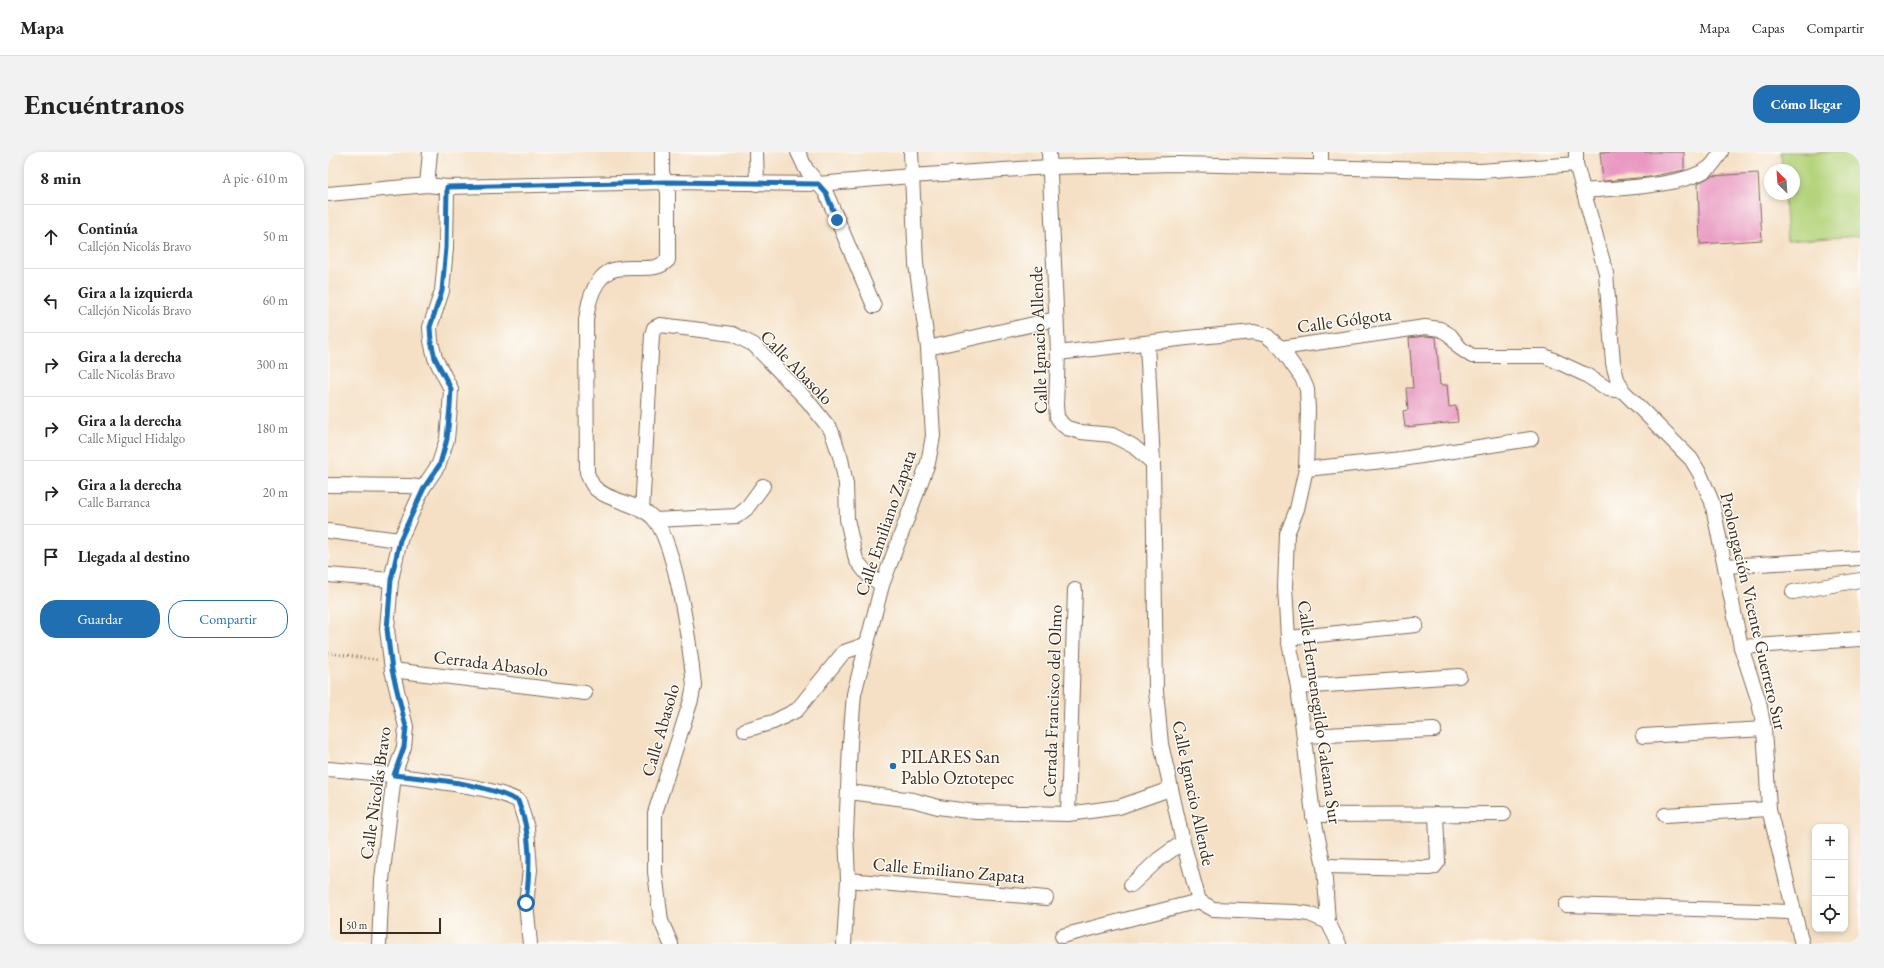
<!DOCTYPE html>
<html lang="es">
<head>
<meta charset="utf-8">
<style>
	:root { --surface:#fff; --page:#f2f2f2; --text:#222; --muted:#767676; --line:#e0e0e0; --accent:#1f6fb2 }
	body { margin:0; font-family:"EB Garamond",serif; background:var(--page); color:var(--text) }
	.controls { position:absolute; right:12px; bottom:12px; display:grid; overflow:hidden; border-radius:8px; box-shadow:0 2px 6px #0003 }
	.controls button { width:36px; height:36px; display:grid; place-items:center; padding:0; border:0; border-bottom:1px solid var(--line); background:var(--surface); color:var(--text); font:20px sans-serif }
	.compass { position:absolute; left:1436px; top:12px; width:36px; height:36px; border-radius:50%; background:var(--surface); box-shadow:0 2px 6px #0003; rotate:335deg }
	.scale { position:absolute; left:12px; bottom:10px; width:101px; box-sizing:border-box; padding-left:4px; border:2px solid #3b2a1e; border-top:0; font-size:11px; line-height:14px; white-space:nowrap; color:#3b2a1e; -webkit-text-stroke:3px #fdfcf7; paint-order:stroke }
	.stop { position:absolute; width:12px; height:12px; margin:-9px; border:3px solid #1f6fb2; border-radius:50%; background:#fff }
	.stop.end { background:#1f6fb2; border-color:#fff; box-shadow:0 1px 4px #0008 }
	.list { margin:0; padding:0; list-style:none }
	h2 { display:flex; justify-content:space-between; align-items:center; height:52px; margin:0; padding:0 16px; font-size:17px }
	h2 small { font-size:13px; font-weight:400; color:var(--muted) }
	.list li { display:grid; grid-template-columns:26px 1fr auto; gap:12px; align-items:center; box-sizing:border-box; height:64px; padding:0 16px; border-top:1px solid var(--line) }
	.list b { display:block; font-size:15px; white-space:nowrap }
	.list p { margin:0; font-size:13px; white-space:nowrap; color:var(--muted) }
	.list em { font-size:13px; font-style:normal; color:var(--muted) }
	.actions { display:flex; gap:8px; padding:12px 16px }
	.actions a { flex:1; padding:9px 0; border:1px solid var(--accent); border-radius:16px; text-align:center; font-size:14px; color:var(--accent) }
	.actions .main { background:var(--accent); color:#fff }
	.icon { flex:none; width:22px; height:22px; fill:none; stroke:currentColor; stroke-width:2; stroke-linecap:round; stroke-linejoin:round }
	.map { position:relative; flex:none; width:1532px; height:792px; overflow:hidden; border-radius:16px }
	header { display:flex; align-items:center; gap:24px; box-sizing:border-box; height:56px; padding:0 20px; background:var(--surface); border-bottom:1px solid var(--line) }
	header strong { font-size:19px }
	nav { display:flex; gap:22px; margin-inline-start:auto; font-size:14px }
	.intro { display:flex; align-items:center; justify-content:space-between; box-sizing:border-box; height:96px; padding:0 24px }
	h1 { margin:0; font-size:28px }
	.button { padding:10px 18px; border-radius:16px; background:var(--accent); color:#fff; font-size:14px; font-weight:700 }
	main { display:flex; gap:24px; padding:0 24px }
	aside { flex:1; background:var(--surface); border-radius:16px; box-shadow:0 2px 6px #0003 }
	.map>svg:first-child { display:block }
	.green { fill:#b4d37a; stroke:#787e4c }
	.building { fill:#e999c1 }
	.lines { fill:none; stroke-linecap:round; stroke-linejoin:round }
	.minor-casing { stroke:#7c6a58; stroke-width:16 }
	.path { stroke:#7c6a58; stroke-width:2.5; stroke-dasharray:1 3; stroke-linecap:butt }
	.minor { stroke:#fff; stroke-width:14 }
	.route { stroke:#1f6fb2; stroke-width:5 }
	.poi-dot { fill:#1f6fb2; stroke:#fdfcf7; stroke-width:1.5 }
	.labels { text-anchor:middle; dominant-baseline:central; stroke-width:3; stroke-linejoin:round; paint-order:stroke }
	.street-label { font-size:18px; fill:#3b2a1e; stroke:#fdfcf7 }
	.poi-label { font-size:18px; fill:#3b2a1e; stroke:#fdfcf7; text-anchor:start }
</style>
</head>
<body>
<header>
<strong>Mapa</strong>
<nav><a>Mapa</a><a>Capas</a><a>Compartir</a></nav>
</header>
<div class="intro"><h1>Encuéntranos</h1><a class="button">Cómo llegar</a></div>
<main>
<aside>
<h2>8 min<small>A pie · 610 m</small></h2>
<ul class="list">
<li><svg class="icon" aria-label="ahead" viewBox="0 0 24 24"><path d="M12 20V5M6 11l6-6 6 6"/></svg><div><b>Continúa</b><p>Callejón Nicolás Bravo</p></div><em>50 m</em></li>
<li><svg class="icon" aria-label="left" viewBox="0 0 24 24"><path d="M17 20v-9H6M10 6l-5 5 5 5"/></svg><div><b>Gira a la izquierda</b><p>Callejón Nicolás Bravo</p></div><em>60 m</em></li>
<li><svg class="icon" aria-label="right" viewBox="0 0 24 24"><path d="M7 20v-9h11M14 6l5 5-5 5"/></svg><div><b>Gira a la derecha</b><p>Calle Nicolás Bravo</p></div><em>300 m</em></li>
<li><svg class="icon" aria-label="right" viewBox="0 0 24 24"><path d="M7 20v-9h11M14 6l5 5-5 5"/></svg><div><b>Gira a la derecha</b><p>Calle Miguel Hidalgo</p></div><em>180 m</em></li>
<li><svg class="icon" aria-label="right" viewBox="0 0 24 24"><path d="M7 20v-9h11M14 6l5 5-5 5"/></svg><div><b>Gira a la derecha</b><p>Calle Barranca</p></div><em>20 m</em></li>
<li><svg class="icon" aria-label="arrive" viewBox="0 0 24 24"><path d="M6 21V4h12l-3 4 3 4H6"/></svg><div><b>Llegada al destino</b></div></li>
</ul>
<div class="actions"><a class="main">Guardar</a><a>Compartir</a></div>
</aside>
<div class="map">
<svg width="1532" height="792" viewBox="0 0 1532 792">
	<rect width="100%" height="100%" fill="#fdfcf7"/>
	<filter id="ink" filterUnits="userSpaceOnUse"><feTurbulence type="fractalNoise" baseFrequency=".025" numOctaves="2"/><feDisplacementMap in="SourceGraphic" scale="8" xChannelSelector="R" yChannelSelector="G"/><feConvolveMatrix kernelMatrix="1 2 1 2 8 2 1 2 1" color-interpolation-filters="sRGB"/></filter>
	<filter id="wash" filterUnits="userSpaceOnUse"><feTurbulence type="fractalNoise" baseFrequency=".012" numOctaves="4" result="noise"/><feDisplacementMap in="SourceGraphic" scale="16" xChannelSelector="R" yChannelSelector="G"/><feGaussianBlur stdDeviation="0.9" result="paint"/><feColorMatrix in="noise" values="0 0 0 0 0 0 0 0 0 0 0 0 0 0 0 0 0 1.4 0 .05"/><feComposite in="paint" operator="in"/></filter>
	<g filter="url(#wash)">
		<rect width="100%" height="100%" fill="#f5e0c5"/>
		<!-- green -->
		<path class="green" d="M1453,0H1532V84L1459,89L1456,42H1466V18H1454Z"/>
		<g id="blocks">
			<!-- building -->
			<g class="building">
				<path d="M1272,0H1356V18L1321,25L1275,29Z"/>
				<path d="M1430,21L1434,88L1372,92L1370,31L1383,24Z"/>
				<path d="M1097,184L1108,185L1112,233H1119L1121,255L1128,254L1130,270L1077,275L1075,259L1080,258L1078,236H1085L1081,186Z"/>
			</g>
		</g>
	</g>
	<g filter="url(#ink)">
		<use href="#blocks" fill-opacity="0" stroke="#7c6a58" stroke-width="1"/>
		<g class="lines">
			<defs>
				<g id="minor">
					<path d="M334,0V20L340,40V108C332,116 324,116 312,116C303,116 290,115 282,119C265,128 260,151 258,168L259,321C261,326 263,331 266,335C282,351 312,350 327,368C349,397 362,495 366,533L363,548L327,661V720L333,769L343,792"/>
					<path d="M428,0L429,32"/>
					<path d="M470,0L478,17L498,41L546,154"/>
					<path d="M721,0L730,201L728,253L729,265L734,272L739,276L753,280L784,283L805,294L825,311"/>
					<path d="M993,0V15"/>
					<path d="M1248,0V12L1278,121L1285,211L1289,227L1295,239L1363,307L1372,322L1384,350L1413,495L1431,550L1436,577L1441,657L1474,792"/>
					<path d="M99,33L102,0"/>
					<path d="M1256,39C1289,36 1357,35 1382,15C1386,11 1390,5 1393,0"/>
					<path d="M0,42L99,33L119,35L337,30L490,32L583,24L721,15L848,12L1153,19L1248,12"/>
					<path d="M819,191L825,311L828,539L833,592L855,690L871,749L885,757L966,760L981,762L1000,770"/>
					<path d="M600,196L728,167"/>
					<path d="M953,196L974,226L979,237L980,258L978,317L969,357L959,382L957,435L960,486L970,535L985,663L996,714L1000,770L1011,792"/>
					<path d="M730,201L859,186L926,180L938,183L953,196L1097,175L1112,177L1122,183L1132,196L1144,204H1217L1258,223L1280,237L1295,239"/>
					<path d="M978,317L1074,307L1203,287"/>
					<path d="M0,333L82,334L95,336"/>
					<path d="M314,359L324,183L326,176L332,173L405,182L426,193L479,248L503,278L513,307L518,332L519,367L528,408L541,424L554,433"/>
					<path d="M327,368L409,364L418,357L435,334"/>
					<path d="M0,379L72,388"/>
					<path d="M1397,414L1532,406"/>
					<path d="M0,423L63,428"/>
					<path d="M1465,440L1532,428"/>
					<path d="M960,486L1088,473"/>
					<path d="M1413,495L1532,487"/>
					<path d="M64,518L257,541"/>
					<path d="M970,535L1131,524"/>
					<path d="M417,578L445,570L469,558L516,500L539,492"/>
					<path d="M976,584L1106,578"/>
					<path d="M1315,584L1436,577"/>
					<path d="M0,617C38,620 76,624 113,630C140,634 166,637 191,649L199,676L202,718L198,751L202,792"/>
					<path d="M521,640L585,648L610,655L648,660L740,662L791,655L842,637"/>
					<path d="M740,662L747,438"/>
					<path d="M985,663L1176,662"/>
					<path d="M1337,663L1441,657"/>
					<path d="M996,714L1100,716L1106,715L1110,710L1108,662"/>
					<path d="M520,728L718,746"/>
					<path d="M803,733L831,707L855,690"/>
					<path d="M1238,753L1465,760"/>
					<path d="M734,784L871,749"/>
					<path d="M51,792L54,728L66,623L76,595L78,575L64,518L59,477L63,428L72,388L95,336L111,312L119,287L122,255L123,237L107,206L103,189L102,175L114,139L118,96L119,35"/>
					<path d="M516,792L520,728L518,682L522,592L526,542L554,433L600,311L605,284L600,196L588,112L583,0"/>
				</g>
			</defs>
			<!-- minor casing -->
			<use href="#minor" class="minor-casing"/>
			<!-- path -->
			<path class="path" d="M0,501L51,508"/>
			<!-- minor -->
			<use href="#minor" class="minor"/>
		</g>
	</g>
	<g class="lines" filter="url(#ink)">
		<!-- route -->
		<path class="route" d="M198,751C202,717 204,682 190,649C153,630 107,628 66,623L76,595L78,575L64,518L59,477L63,428L72,388L96,336L112,312L119,287L122,255L123,237L107,206L103,189L102,175L114,139L118,96L119,35L337,30L490,32L498,41L509,68"/>
	</g>
	<!-- markers -->
	<circle class="poi-dot" cx="565" cy="614" r="4"/>
	<g class="labels">
		<!-- street labels -->
		<g class="street-label">
			<text transform="translate(1016 168) rotate(-8)">Calle Gólgota</text>
			<text transform="translate(710 188) rotate(-92)">Calle Ignacio Allende</text>
			<text transform="translate(469 215) rotate(46)">Calle Abasolo</text>
			<text transform="translate(557 371) rotate(-71)">Calle Emiliano Zapata</text>
			<text transform="translate(1426 459) rotate(77)">Prolongación Vicente Guerrero Sur</text>
			<text transform="translate(163 511) rotate(7)">Cerrada Abasolo</text>
			<text transform="translate(724 549) rotate(-88)">Cerrada Francisco del Olmo</text>
			<text transform="translate(992 560) rotate(82)">Calle Hermenegildo Galeana Sur</text>
			<text transform="translate(332 578) rotate(-74)">Calle Abasolo</text>
			<text transform="translate(47 641) rotate(-82)">Calle Nicolás Bravo</text>
			<text transform="translate(866 641) rotate(78)">Calle Ignacio Allende</text>
			<text transform="translate(621 718) rotate(5)">Calle Emiliano Zapata</text>
		</g>
		<!-- poi labels -->
		<g class="poi-label">
			<text x="573" y="604">PILARES San<tspan x="573" dy="21">Pablo Oztotepec</tspan></text>
		</g>
	</g>
</svg>
<div class="controls">
<button>+</button>
<button>−</button>
<button><svg class="icon" aria-label="locate" viewBox="0 0 24 24"><circle cx="12" cy="12" r="6"/><path d="M12 2v4M12 18v4M2 12h4M18 12h4"/></svg></button>
</div>
<svg class="compass" viewBox="-18 -18 36 36"><path d="M0-13l5 13h-10z" fill="#e53935"/><path d="M0 13l5-13h-10z" fill="#767676"/></svg>
<div class="scale">50 m</div>
<div class="stop" style="left:198px;top:751px"></div>
<div class="stop end" style="left:509px;top:68px"></div>
</div>
</main>
</body>
</html>
